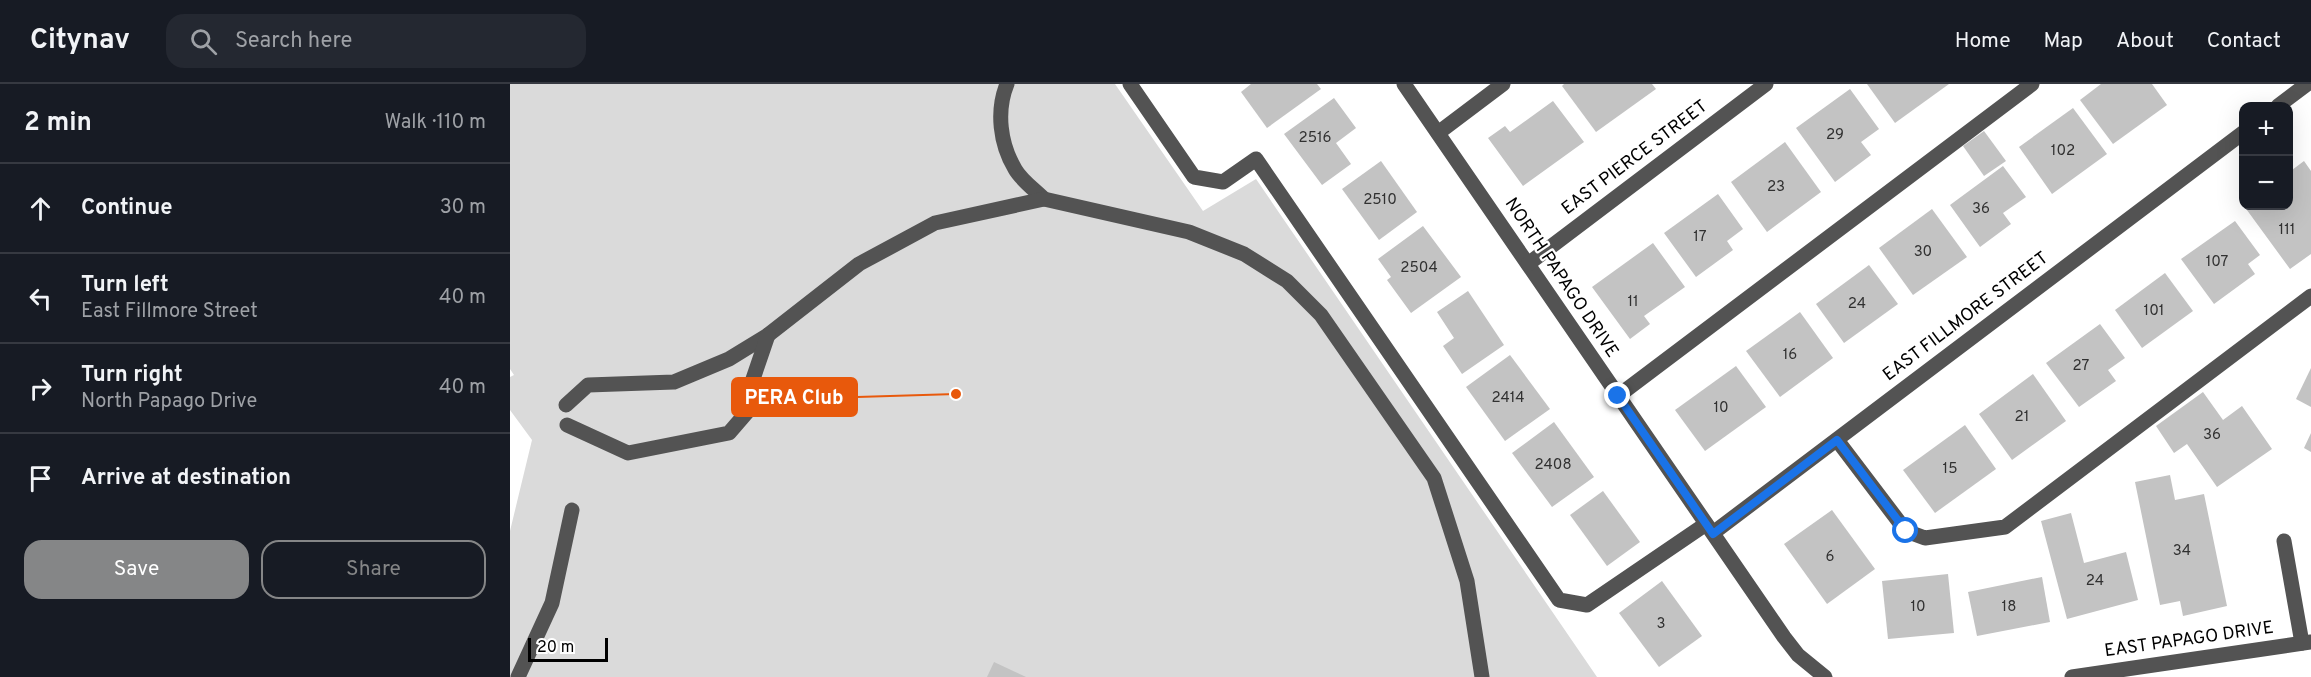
<!DOCTYPE html>
<html lang="en">
<head>
<meta charset="utf-8">
<style>
	:root { --surface:#171b24; --page:#242831; --text:#f1f3f6; --muted:#9ea1a6; --line:#363941; --accent:#858687 }
	body { margin:0; font-family:Overpass,sans-serif; background:var(--page); color:var(--text) }
	.controls { position:absolute; right:18px; top:18px; display:grid; overflow:hidden; border-radius:12px; box-shadow:0 6px 24px #0002 }
	.controls button { width:54px; height:54px; display:grid; place-items:center; padding:0; border:0; border-bottom:2px solid var(--line); background:var(--surface); color:var(--text); font:30px sans-serif }
	.scale { position:absolute; left:18px; bottom:15px; width:80px; box-sizing:border-box; padding-left:6px; border:3px solid #000; border-top:0; font-size:16px; line-height:21px; white-space:nowrap; color:#000; -webkit-text-stroke:4px #fff; paint-order:stroke }
	.stop { position:absolute; width:18px; height:18px; margin:-14px; border:4px solid #1a73e8; border-radius:50%; background:#fff }
	.stop.end { background:#1a73e8; border-color:#fff; box-shadow:0 2px 6px #0008 }
	.list { margin:0; padding:0; list-style:none }
	h2 { display:flex; justify-content:space-between; align-items:center; height:78px; margin:0; padding:0 24px; font-size:26px }
	h2 small { font-size:20px; font-weight:400; color:var(--muted) }
	.list li { display:grid; grid-template-columns:39px 1fr auto; gap:18px; align-items:center; box-sizing:border-box; height:90px; padding:0 24px; border-top:2px solid var(--line) }
	.list b { display:block; font-size:22px; white-space:nowrap }
	.list p { margin:0; font-size:20px; white-space:nowrap; color:var(--muted) }
	.list em { font-size:20px; font-style:normal; color:var(--muted) }
	.actions { display:flex; gap:12px; padding:18px 24px }
	.actions a { flex:1; padding:14px 0; border:2px solid var(--accent); border-radius:18px; text-align:center; font-size:21px; color:var(--accent) }
	.actions .main { background:var(--accent); color:#fff }
	.icon { flex:none; width:33px; height:33px; fill:none; stroke:currentColor; stroke-width:2; stroke-linecap:round; stroke-linejoin:round }
	.map { position:relative; flex:none; width:1801px; height:593px; overflow:hidden }
	header { display:flex; align-items:center; gap:36px; box-sizing:border-box; height:84px; padding:0 30px; background:var(--surface); border-bottom:2px solid var(--line) }
	header strong { font-size:28px }
	nav { display:flex; gap:33px; margin-inline-start:auto; font-size:21px }
	.search { width:420px; height:54px; background:var(--page); display:flex; align-items:center; gap:15px; box-sizing:border-box; padding:0 21px; border-radius:18px; color:var(--muted); font-size:22px }
	main { display:flex }
	aside { flex:1; background:var(--surface) }
	.map>svg:first-child { display:block }
	.green { fill:#dadada }
	.building { fill:#c3c3c3 }
	.lines { fill:none; stroke-linecap:round; stroke-linejoin:round }
	.minor { stroke:#535353; stroke-width:15 }
	.route { stroke:#1a73e8; stroke-width:8 }
	.labels { text-anchor:middle; dominant-baseline:central; stroke-width:4.5; stroke-linejoin:round; paint-order:stroke }
	.number-label { font-size:15px; fill:#313131 }
	.street-label { font-size:18px; fill:#000; stroke:#fff }
	.leader { fill:none; stroke:#e8590c; stroke-width:2 }
	.callout-dot { fill:#e8590c; stroke:#fff; stroke-width:2 }
	.callout { fill:#e8590c; stroke:#e8590c; stroke-width:2 }
	.callout-label { font-size:20px; text-anchor:middle; font-weight:bold; fill:#fff }
</style>
</head>
<body>
<header>
<strong>Citynav</strong>
<div class="search"><svg class="icon" aria-label="search" viewBox="0 0 24 24"><circle cx="10" cy="10" r="6"/><path d="M15 15l6 6"/></svg>Search here</div>
<nav><a>Home</a><a>Map</a><a>About</a><a>Contact</a></nav>
</header>
<main>
<aside>
<h2>2 min<small>Walk · 110 m</small></h2>
<ul class="list">
<li><svg class="icon" aria-label="ahead" viewBox="0 0 24 24"><path d="M12 20V5M6 11l6-6 6 6"/></svg><div><b>Continue</b></div><em>30 m</em></li>
<li><svg class="icon" aria-label="left" viewBox="0 0 24 24"><path d="M17 20v-9H6M10 6l-5 5 5 5"/></svg><div><b>Turn left</b><p>East Fillmore Street</p></div><em>40 m</em></li>
<li><svg class="icon" aria-label="right" viewBox="0 0 24 24"><path d="M7 20v-9h11M14 6l5 5-5 5"/></svg><div><b>Turn right</b><p>North Papago Drive</p></div><em>40 m</em></li>
<li><svg class="icon" aria-label="arrive" viewBox="0 0 24 24"><path d="M6 21V4h12l-3 4 3 4H6"/></svg><div><b>Arrive at destination</b></div></li>
</ul>
<div class="actions"><a class="main">Save</a><a>Share</a></div>
</aside>
<div class="map">
<svg width="1801" height="593" viewBox="0 0 1801 593">
	<rect width="100%" height="100%" fill="#fff"/>
	<!-- green -->
	<path class="green" d="M0,0H605L693,127L746,95L1087,593H0V447L22,356L0,326V293L4,291L0,285Z"/>
	<!-- building -->
	<g class="building">
		<path d="M741,0H807L811,5L757,44L731,8Z"/>
		<path d="M1054,0H1142L1146,5L1086,48L1052,2Z"/>
		<path d="M1357,0H1439L1385,39Z"/>
		<path d="M1591,0H1642L1657,21L1603,60L1570,16Z"/>
		<path d="M1340,5L1369,45L1351,58L1361,71L1325,98L1286,44Z"/>
		<path d="M824,14L846,44L826,59L841,80L812,101L774,50Z"/>
		<path d="M1043,17L1074,58L1013,102L978,54L995,42L1000,48Z"/>
		<path d="M1563,24L1597,70L1542,110L1509,63Z"/>
		<path d="M1474,47L1496,77L1474,92L1453,62Z"/>
		<path d="M1275,58L1311,108L1257,148L1221,98Z"/>
		<path d="M871,77L907,128L869,156L832,105Z"/>
		<path d="M1794,77L1801,87V170L1780,185L1734,122H1778V89Z"/>
		<path d="M1493,82L1516,113L1493,129L1501,140L1470,163L1440,121Z"/>
		<path d="M1208,110L1233,145L1217,157L1223,166L1186,193L1154,149Z"/>
		<path d="M1422,125L1457,173L1403,211L1369,164Z"/>
		<path d="M1725,137L1750,171L1738,180L1745,190L1704,220L1671,175Z"/>
		<path d="M913,142L951,193L901,229L877,196L881,193L868,175Z"/>
		<path d="M1143,159L1175,203L1134,232L1140,240L1120,255L1082,203Z"/>
		<path d="M1359,181L1388,220L1334,259L1306,220Z"/>
		<path d="M1655,189L1683,227L1632,264L1605,226Z"/>
		<path d="M958,207L994,261L952,290L933,262L944,254L927,228Z"/>
		<path d="M1290,228L1323,274L1270,313L1236,267Z"/>
		<path d="M1590,240L1615,274L1598,286L1606,297L1569,323L1536,279Z"/>
		<path d="M1000,271L1040,325L995,357L956,303Z"/>
		<path d="M1226,282L1256,323L1195,367L1165,326Z"/>
		<path d="M1801,284V323L1786,315Z"/>
		<path d="M1523,290L1556,337L1502,376L1469,330Z"/>
		<path d="M1693,308L1713,336L1732,322L1762,365L1707,403L1677,360L1664,369L1646,342Z"/>
		<path d="M1044,338L1084,393L1042,423L1002,369Z"/>
		<path d="M1455,341L1486,385L1425,429L1393,386Z"/>
		<path d="M1801,349V368L1794,364Z"/>
		<path d="M1660,391L1665,416L1694,410L1717,522L1673,532L1670,517L1650,521L1625,398Z"/>
		<path d="M1093,407L1130,458L1097,482L1060,431Z"/>
		<path d="M1322,426L1365,485L1317,520L1274,460Z"/>
		<path d="M1561,429L1574,479L1616,468L1628,516L1557,535L1531,437Z"/>
		<path d="M1438,490L1444,549L1378,555L1372,497Z"/>
		<path d="M1532,493L1540,538L1467,552L1458,508Z"/>
		<path d="M1152,497L1192,552L1149,583L1109,529Z"/>
		<path d="M484,578L516,593H477Z"/>
	</g>
	<g class="lines">
		<!-- minor -->
		<g class="minor">
			<path d="M497,0C486,27 490,60 505,85C511,96 525,106 534,115"/>
			<path d="M620,0L684,93L713,98L746,75L1049,516L1077,521L1196,440"/>
			<path d="M894,0L1274,553L1288,571L1315,593"/>
			<path d="M1768,22L1797,0"/>
			<path d="M928,49L993,0"/>
			<path d="M1018,180L1256,0"/>
			<path d="M1108,312L1522,0"/>
			<path d="M56,321L78,301L164,298L219,275L258,251L349,180L425,139L534,115L679,148L734,170L777,197L811,231L924,394L957,497L972,593"/>
			<path d="M57,341L118,369L219,349L238,327L243,295L258,251"/>
			<path d="M1327,356L1396,447L1415,454L1495,443L1801,212"/>
			<path d="M1203,449L1734,48"/>
			<path d="M1774,457L1792,559"/>
			<path d="M8,593L42,519L62,426"/>
			<path d="M1562,593L1801,558"/>
		</g>
	</g>
	<g class="lines">
		<!-- route -->
		<path class="route" d="M1108,312L1203,450L1327,356L1396,447"/>
	</g>
	<g class="labels">
		<!-- number labels -->
		<g class="number-label">
			<text x="1325" y="51">29</text>
			<text x="805" y="54">2516</text>
			<text x="1553" y="67">102</text>
			<text x="1266" y="103">23</text>
			<text x="870" y="116">2510</text>
			<text x="1471" y="125">36</text>
			<text x="1777" y="146">111</text>
			<text x="1190" y="153">17</text>
			<text x="1413" y="168">30</text>
			<text x="1707" y="178">107</text>
			<text x="909" y="184">2504</text>
			<text x="1123" y="218">11</text>
			<text x="1347" y="220">24</text>
			<text x="1644" y="227">101</text>
			<text x="1280" y="271">16</text>
			<text x="1571" y="282">27</text>
			<text x="998" y="314">2414</text>
			<text x="1211" y="324">10</text>
			<text x="1512" y="333">21</text>
			<text x="1702" y="351">36</text>
			<text x="1043" y="381">2408</text>
			<text x="1440" y="385">15</text>
			<text x="1672" y="467">34</text>
			<text x="1320" y="473">6</text>
			<text x="1585" y="497">24</text>
			<text x="1408" y="523">10</text>
			<text x="1499" y="523">18</text>
			<text x="1151" y="540">3</text>
		</g>
		<!-- street labels -->
		<g class="street-label">
			<text transform="translate(1125 74) rotate(-37)">EAST PIERCE STREET</text>
			<text transform="translate(1051 194) rotate(56)">NORTH PAPAGO DRIVE</text>
			<text transform="translate(1456 233) rotate(-37)">EAST FILLMORE STREET</text>
			<text transform="translate(1679 556) rotate(-8)">EAST PAPAGO DRIVE</text>
		</g>
	</g>
	<!-- callouts -->
	<path class="leader" d="M446 310L347 313"/>
	<circle class="callout-dot" cx="446" cy="310" r="6"/>
	<rect class="callout" x="222" y="294" width="125" height="38" rx="6"/>
	<g class="callout-label">
		<text x="284" y="320">PERA Club</text>
	</g>
</svg>
<div class="controls">
<button>+</button>
<button>−</button>
</div>
<div class="scale">20 m</div>
<div class="stop" style="left:1396px;top:447px"></div>
<div class="stop end" style="left:1108px;top:312px"></div>
</div>
</main>
</body>
</html>
